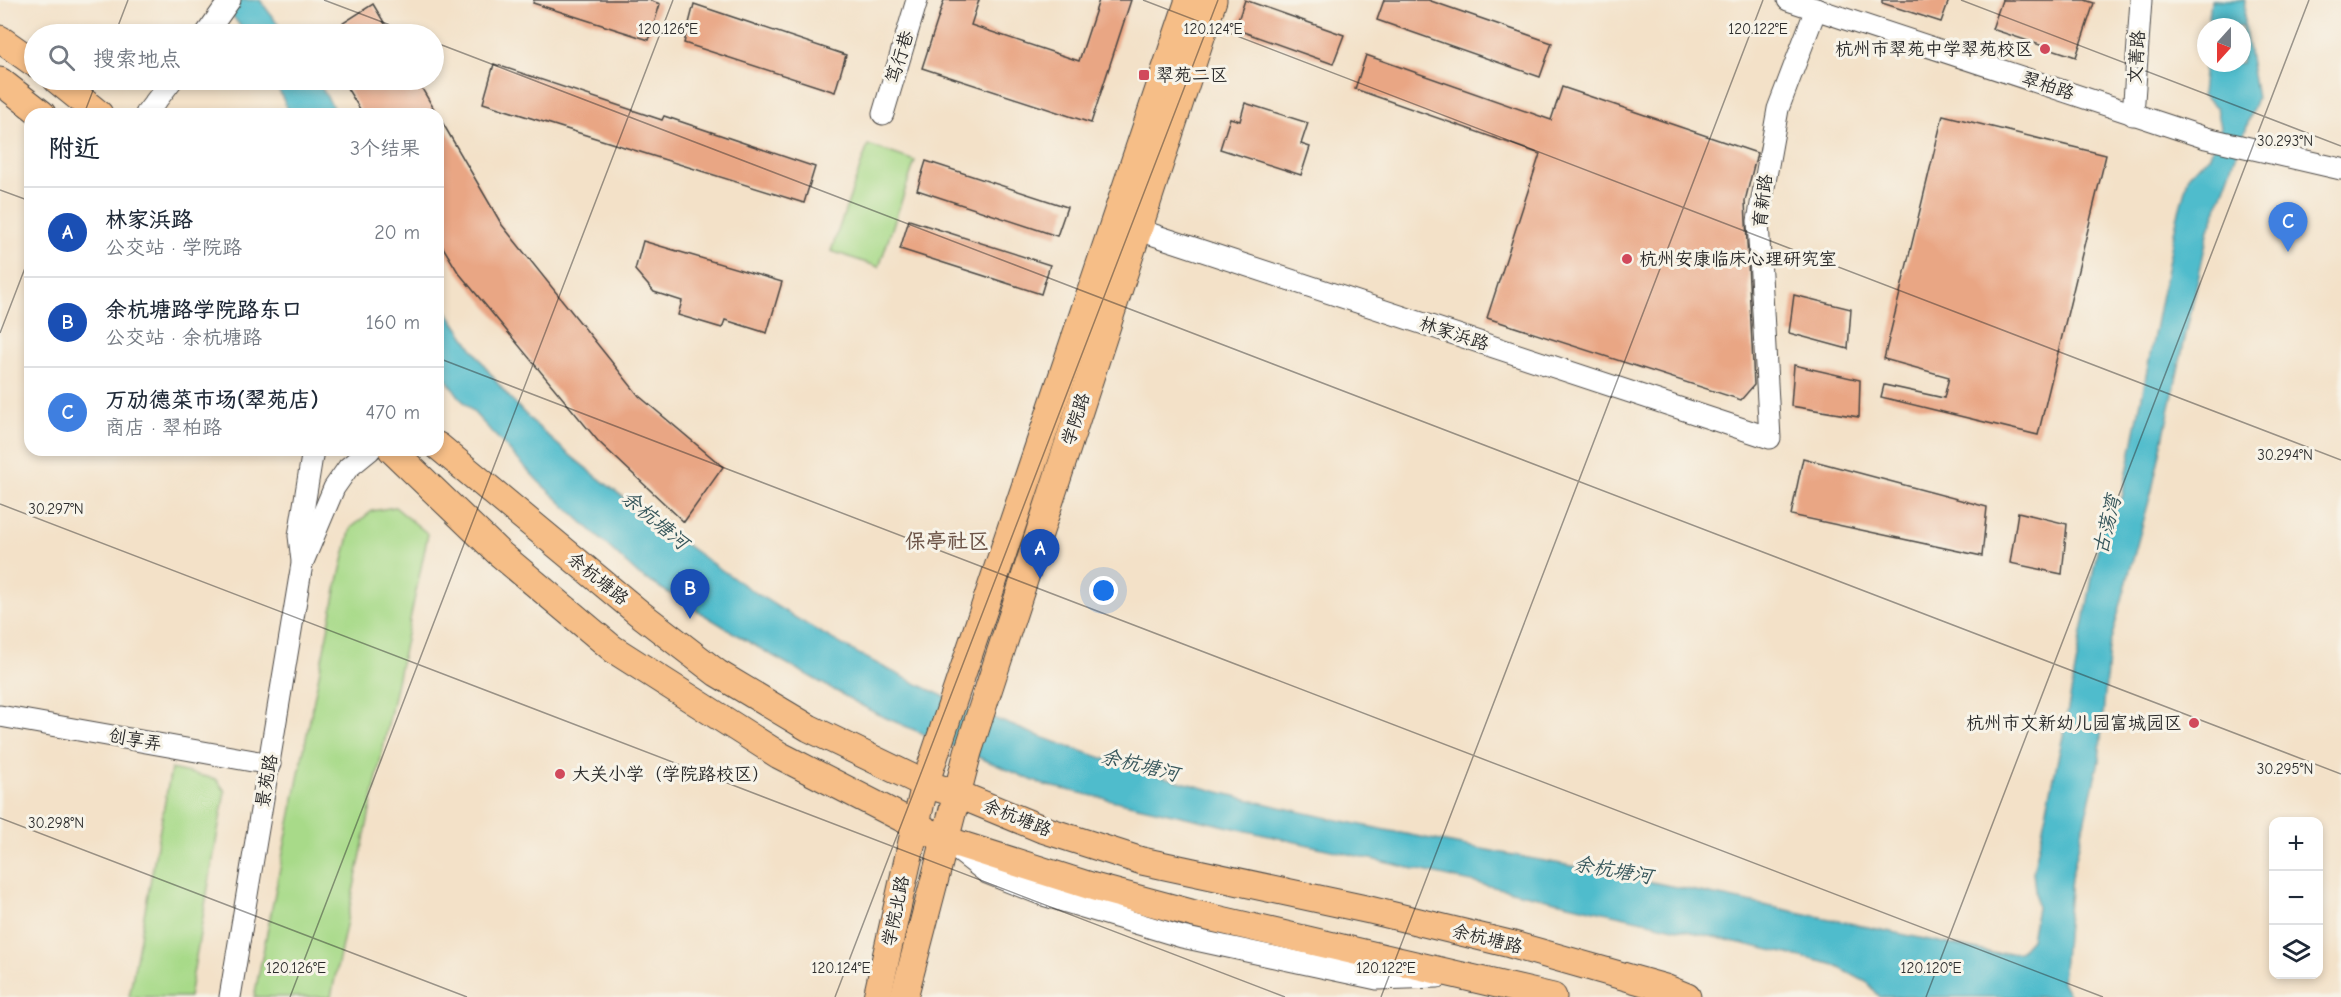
<!DOCTYPE html>
<html lang="zh">
<head>
<meta charset="utf-8">
<style>
	:root { --surface:#fff; --page:#f2f2f3; --text:#1f2937; --muted:#747a83; --line:#e0e1e3; --accent:#ea580c }
	body { margin:0; font-family:"Comic Neue","LXGW WenKai TC",sans-serif; background:var(--page); color:var(--text) }
	.controls { position:absolute; right:18px; bottom:18px; display:grid; overflow:hidden; border-radius:12px; box-shadow:0 3px 9px #0003 }
	.controls button { width:54px; height:54px; display:grid; place-items:center; padding:0; border:0; border-bottom:2px solid var(--line); background:var(--surface); color:var(--text); font:30px sans-serif }
	.compass { position:absolute; left:2197px; top:18px; width:54px; height:54px; border-radius:50%; background:var(--surface); box-shadow:0 3px 9px #0003; rotate:201deg }
	.you { position:absolute; left:1104px; top:591px; width:21px; height:21px; margin:-15px; border:4px solid #fff; border-radius:50%; background:#1a73e8; box-shadow:0 0 0 9px #1a73e833 }
	.badge { display:grid; place-items:center; width:39px; height:39px; border-radius:50%; background:var(--accent); color:#fff; font-size:20px; font-weight:700 }
	.pin { position:absolute; translate:-50% -50px; filter:drop-shadow(0 2px 3px #0008) }
	.pin::after { content:''; position:absolute; top:32px; width:21px; height:18px; background:inherit; clip-path:polygon(0 0,100% 0,50% 100%) }
	.list { margin:0; padding:0; list-style:none }
	h2 { display:flex; justify-content:space-between; align-items:center; height:78px; margin:0; padding:0 24px; font-size:26px }
	h2 small { font-size:20px; font-weight:400; color:var(--muted) }
	.list li { display:grid; grid-template-columns:39px 1fr auto; gap:18px; align-items:center; box-sizing:border-box; height:90px; padding:0 24px; border-top:2px solid var(--line) }
	.list b { display:block; font-size:22px; white-space:nowrap }
	.list p { margin:0; font-size:20px; white-space:nowrap; color:var(--muted) }
	.list em { font-size:20px; font-style:normal; color:var(--muted) }
	.icon { flex:none; width:33px; height:33px; fill:none; stroke:currentColor; stroke-width:2; stroke-linecap:round; stroke-linejoin:round }
	.map { position:relative; flex:none; width:2341px; height:997px; overflow:hidden }
	.search { position:absolute; background:var(--surface); box-shadow:0 3px 9px #0003; left:24px; top:24px; width:420px; height:66px; display:flex; align-items:center; gap:15px; box-sizing:border-box; padding:0 21px; border-radius:33px; color:var(--muted); font-size:22px }
	.panel { position:absolute; background:var(--surface); box-shadow:0 3px 9px #0003; left:24px; top:108px; width:420px; height:348px; border-radius:18px }
	.map>svg:first-child { display:block }
	.green { fill:#a8da89; stroke:#6a825a; stroke-width:1.5 }
	.water { fill:#50bccc; stroke:#3e747c; stroke-width:1.5 }
	.building { fill:#e9a684 }
	.lines { fill:none; stroke-linecap:round; stroke-linejoin:round }
	.minor-casing { stroke:#494643; stroke-width:23 }
	.major-casing { stroke:#494643; stroke-width:29 }
	.minor { stroke:#fff; stroke-width:21 }
	.major { stroke:#f6be87; stroke-width:27 }
	.ticks { fill:none; stroke:#2b2b2b; stroke-width:1.5; stroke-opacity:0.45 }
	.poi-dot { fill:#d1495b; stroke:#f7f3e8; stroke-width:2 }
	.labels { text-anchor:middle; dominant-baseline:central; stroke-width:6; stroke-linejoin:round; paint-order:stroke }
	.poi-label { font-size:18px; fill:#2b2b2b; stroke:#f7f3e8; text-anchor:start }
	.street-label { font-size:18px; fill:#2b2b2b; stroke:#f7f3e8 }
	.water-label { font-size:20px; font-style:italic; fill:#36565b; stroke:#f7f3e8 }
	.quarter-label { font-size:21px; font-weight:bold; fill:#6e564a; stroke:#f7f3e8 }
	.ticks-label { font-size:15px; text-anchor:middle; fill:#2b2b2b; stroke:#f7f3e8; stroke-width:6; stroke-linejoin:round; paint-order:stroke }
</style>
</head>
<body>
<div class="map">
<svg width="2341" height="997" viewBox="0 0 2341 997">
	<rect width="100%" height="100%" fill="#f7f3e8"/>
	<filter id="ink" filterUnits="userSpaceOnUse"><feTurbulence type="fractalNoise" baseFrequency=".0167" numOctaves="2"/><feDisplacementMap in="SourceGraphic" scale="12" xChannelSelector="R" yChannelSelector="G"/><feConvolveMatrix kernelMatrix="1 2 1 2 8 2 1 2 1" color-interpolation-filters="sRGB"/></filter>
	<filter id="wash" filterUnits="userSpaceOnUse"><feTurbulence type="fractalNoise" baseFrequency=".008" numOctaves="4" result="noise"/><feDisplacementMap in="SourceGraphic" scale="24" xChannelSelector="R" yChannelSelector="G"/><feGaussianBlur stdDeviation="1.35" result="paint"/><feColorMatrix in="noise" values="0 0 0 0 0 0 0 0 0 0 0 0 0 0 0 0 0 1.4 0 .05"/><feComposite in="paint" operator="in"/></filter>
	<g filter="url(#wash)">
		<rect width="100%" height="100%" fill="#f3e1c8"/>
		<!-- green -->
		<g class="green">
			<path d="M868,145L915,161L879,267L831,251Z"/>
			<path d="M395,507L428,534L331,997H254L337,585L351,528L372,511Z"/>
			<path d="M171,769L216,779L225,791L189,997H129Z"/>
		</g>
		<!-- water -->
		<g class="water">
			<path d="M221,0H260L285,34H246Z"/>
			<path d="M2211,0H2245L2244,23L2257,98L2208,233L2152,490L2109,647L2099,761L2071,878L2062,982L2069,995L2074,997H1880L1868,983L1832,964L1041,784L877,714L752,644L639,575L539,482L461,399L438,368V299C462,331 483,368 510,398C551,444 600,479 649,517C766,608 896,682 1036,735C1213,801 1401,834 1587,869C1724,896 1860,926 1997,954L2019,952L2031,939L2037,908L2033,872L2063,736L2102,524L2122,498L2176,223L2189,175L2210,155L2221,127L2217,108L2202,95L2206,49V63H2242V27H2208Z"/>
			<path d="M274,80H317L337,114H290Z"/>
		</g>
		<g id="blocks">
			<!-- building -->
			<g class="building">
				<path d="M534,0H649L660,4L649,40L533,3Z"/>
				<path d="M944,0H979L971,25L1079,61L1099,0H1131L1091,123L922,68Z"/>
				<path d="M1245,0L1344,35L1333,64L1235,29Z"/>
				<path d="M1384,0H1428L1552,43L1540,77L1377,20Z"/>
				<path d="M1882,0H1949L1941,22L1882,3Z"/>
				<path d="M2002,0H2085L2094,3L2076,57L1992,29Z"/>
				<path d="M373,4L391,34H326Z"/>
				<path d="M694,4L846,55L835,92L684,43Z"/>
				<path d="M1366,55L1551,120L1562,87L1757,153L1745,201L1754,385L1741,400L1487,318L1540,154L1355,89Z"/>
				<path d="M494,64L662,120L664,116L815,167L804,203L483,103Z"/>
				<path d="M342,80H417L437,114H363Z"/>
				<path d="M1245,103L1308,123L1301,144L1310,147L1301,175L1220,149L1230,118L1240,121Z"/>
				<path d="M438,115L502,225L639,396L723,467L684,522L598,441L458,272L438,239Z"/>
				<path d="M1943,115L2106,155L2038,435L1881,397L1884,385L1944,398L1949,377L1884,359Z"/>
				<path d="M926,161L1067,207L1057,236L917,190Z"/>
				<path d="M909,220L1050,265L1041,294L900,249Z"/>
				<path d="M643,241L782,282L767,333L725,320L722,328L678,315L682,301L654,292L635,270Z"/>
				<path d="M1794,295L1851,309L1848,349L1789,333Z"/>
				<path d="M1794,365L1860,380L1859,417L1791,406Z"/>
				<path d="M1803,458L1987,507L1982,556L1791,515Z"/>
				<path d="M2018,512L2067,524L2062,574L2010,563Z"/>
			</g>
		</g>
	</g>
	<g filter="url(#ink)">
		<use href="#blocks" fill-opacity="0" stroke="#494643" stroke-width="1.5"/>
		<g class="lines">
			<defs>
				<g id="minor">
					<path d="M1788,0L2206,138L2341,169"/>
					<path d="M206,34L230,0"/>
					<path d="M146,114L172,80"/>
					<path d="M883,114L917,0"/>
					<path d="M2133,115L2141,0"/>
					<path d="M1139,230L1770,438L1758,221L1778,109L1816,9"/>
					<path d="M302,561L299,536L313,450"/>
					<path d="M0,716L270,764"/>
					<path d="M951,845L987,873L1043,895L1182,937L1377,979L1438,977"/>
					<path d="M230,997L302,564L334,488L348,468L370,450"/>
				</g>
				<g id="major">
					<path d="M0,39L34,63"/>
					<path d="M57,80L99,114"/>
					<path d="M0,81L42,114"/>
					<path d="M438,446L639,613L717,673L809,728L925,784L955,793L1042,829L1142,861L1370,910L1510,944L1665,988L1687,997"/>
					<path d="M392,450L499,553L613,649L779,755L943,839L1094,887L1191,913L1553,997"/>
					<path d="M877,997L925,784L1189,0"/>
					<path d="M904,997L968,752L1213,0"/>
				</g>
			</defs>
			<!-- minor casing -->
			<use href="#minor" class="minor-casing"/>
			<!-- major casing -->
			<use href="#major" class="major-casing"/>
			<!-- minor -->
			<use href="#minor" class="minor"/>
			<!-- major -->
			<use href="#major" class="major"/>
		</g>
	</g>
	<!-- ticks -->
	<path class="ticks" d="M324,0L414,34M1143,0L2341,460M1961,0L2341,146M115,34L128,0M434,42L2341,774M84,114L97,80M0,190L30,201M0,333L30,255M438,358L2103,997M0,504L1285,997M0,818L467,997M290,997L673,0M835,997L1218,0M1381,997L1763,0M1926,997L2309,0"/>
	<!-- markers -->
	<g class="poi-dot">
		<circle cx="2045" cy="49" r="6"/>
		<rect x="1138" y="69" width="12" height="12" rx="3"/>
		<circle cx="1627" cy="259" r="6"/>
		<circle cx="2194" cy="723" r="6"/>
		<circle cx="560" cy="774" r="6"/>
	</g>
	<g class="labels">
		<!-- poi labels -->
		<g class="poi-label">
			<text x="2033" y="49" text-anchor="end">杭州市翠苑中学翠苑校区</text>
			<text x="1156" y="75">翠苑二区</text>
			<text x="1639" y="259">杭州安康临床心理研究室</text>
			<text x="2182" y="723" text-anchor="end">杭州市文新幼儿园富城园区</text>
			<text x="572" y="774">大关小学（学院路校区）</text>
		</g>
		<!-- street labels -->
		<g class="street-label">
			<text transform="translate(900 57) rotate(-73)">笃行巷</text>
			<text transform="translate(2137 57) rotate(-86)">文菁路</text>
			<text transform="translate(2048 86) rotate(18)">翠柏路</text>
			<text transform="translate(1763 201) rotate(-83)">育新路</text>
			<text transform="translate(1454 334) rotate(18)">林家浜路</text>
			<text transform="translate(1076 419) rotate(-72)">学院路</text>
			<text transform="translate(598 579) rotate(39)">余杭塘路</text>
			<text transform="translate(135 740) rotate(10)">创享弄</text>
			<text transform="translate(267 781) rotate(-80)">景苑路</text>
			<text transform="translate(1017 818) rotate(22)">余杭塘路</text>
			<text transform="translate(896 911) rotate(-78)">学院北路</text>
			<text transform="translate(1487 939) rotate(14)">余杭塘路</text>
		</g>
		<!-- water labels -->
		<g class="water-label">
			<text transform="translate(655 520) rotate(40)">余杭塘河</text>
			<text transform="translate(2107 525) rotate(-76)">古荡湾</text>
			<text transform="translate(1140 765) rotate(14)">余杭塘河</text>
			<text transform="translate(1613 870) rotate(10)">余杭塘河</text>
		</g>
		<!-- quarter labels -->
		<g class="quarter-label">
			<text x="947" y="541">保亭社区</text>
		</g>
	</g>
	<g class="ticks-label">
		<text x="668" y="34">120.126°E</text>
		<text x="1213" y="34">120.124°E</text>
		<text x="1758" y="34">120.122°E</text>
		<text x="2285" y="146">30.293°N</text>
		<text x="2285" y="460">30.294°N</text>
		<text x="56" y="514">30.297°N</text>
		<text x="2285" y="774">30.295°N</text>
		<text x="56" y="828">30.298°N</text>
		<text x="296" y="973">120.126°E</text>
		<text x="841" y="973">120.124°E</text>
		<text x="1386" y="973">120.122°E</text>
		<text x="1931" y="973">120.120°E</text>
	</g>
</svg>
<div class="controls">
<button>+</button>
<button>−</button>
<button><svg class="icon" aria-label="layers" viewBox="0 0 24 24"><path d="M12 4l9 5-9 5-9-5zM3 14l9 5 9-5"/></svg></button>
</div>
<svg class="compass" viewBox="-18 -18 36 36"><path d="M0-13l5 13h-10z" fill="#e53935"/><path d="M0 13l5-13h-10z" fill="#747a83"/></svg>
<div class="you"></div>
<div class="pin badge" style="left:1040px;top:579px;background:#1a4fb4">A</div>
<div class="pin badge" style="left:690px;top:619px;background:#1a4fb4">B</div>
<div class="pin badge" style="left:2288px;top:252px;background:#3f7fe0">C</div>
<div class="search"><svg class="icon" aria-label="search" viewBox="0 0 24 24"><circle cx="10" cy="10" r="6"/><path d="M15 15l6 6"/></svg>搜索地点</div>
<section class="panel">
<h2>附近<small>3个结果</small></h2>
<ul class="list">
<li><span class="badge" style="background:#1a4fb4">A</span><div><b>林家浜路</b><p>公交站 · 学院路</p></div><em>20 m</em></li>
<li><span class="badge" style="background:#1a4fb4">B</span><div><b>余杭塘路学院路东口</b><p>公交站 · 余杭塘路</p></div><em>160 m</em></li>
<li><span class="badge" style="background:#3f7fe0">C</span><div><b>万劢德菜巿场(翠苑店)</b><p>商店 · 翠柏路</p></div><em>470 m</em></li>
</ul>
</section>
</div>
</body>
</html>
